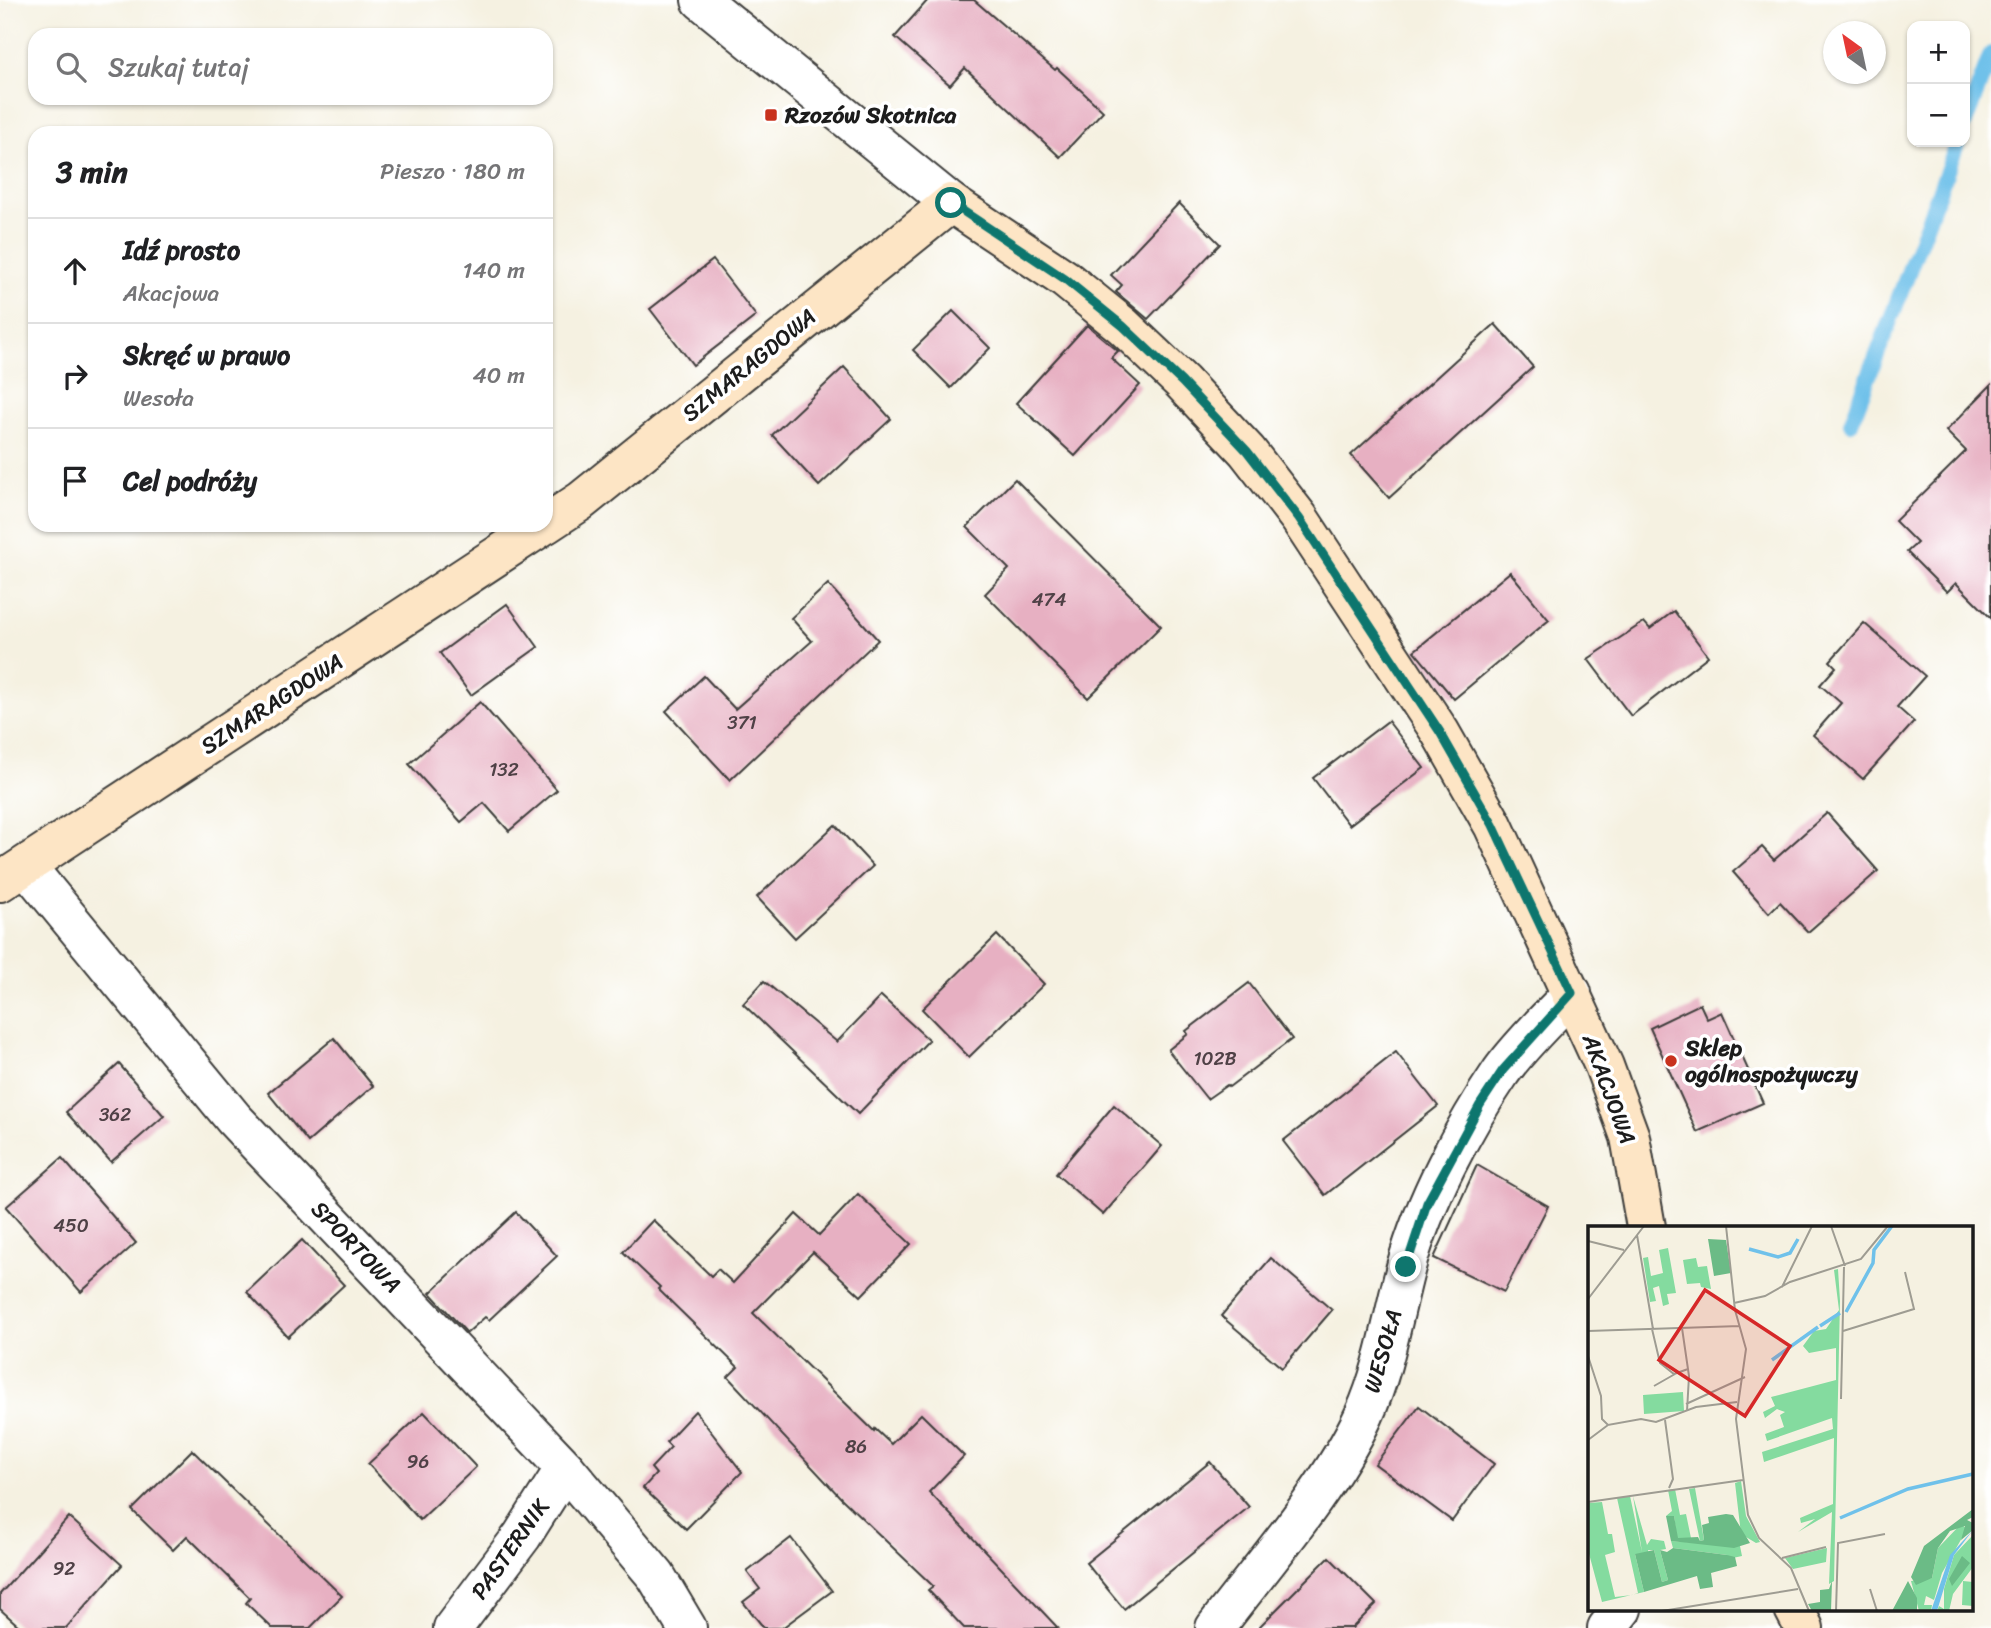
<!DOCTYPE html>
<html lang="pl">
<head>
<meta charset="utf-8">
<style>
	:root { --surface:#fff; --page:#f2f2f2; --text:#202124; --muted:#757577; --line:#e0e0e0 }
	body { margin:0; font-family:Sriracha,sans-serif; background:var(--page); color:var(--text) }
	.controls { position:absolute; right:21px; top:21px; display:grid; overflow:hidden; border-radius:14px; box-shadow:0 2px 5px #0004 }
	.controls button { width:63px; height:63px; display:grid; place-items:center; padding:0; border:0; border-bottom:2px solid var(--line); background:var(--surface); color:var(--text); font:35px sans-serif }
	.compass { position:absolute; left:1823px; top:21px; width:63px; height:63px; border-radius:50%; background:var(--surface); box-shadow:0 2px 5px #0004; rotate:327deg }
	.stop { position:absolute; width:21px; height:21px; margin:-16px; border:5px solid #0f766e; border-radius:50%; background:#fff }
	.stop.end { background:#0f766e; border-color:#fff; box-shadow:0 2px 7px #0008 }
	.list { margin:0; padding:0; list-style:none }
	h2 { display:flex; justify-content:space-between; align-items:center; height:91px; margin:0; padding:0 28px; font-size:30px }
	h2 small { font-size:23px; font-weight:400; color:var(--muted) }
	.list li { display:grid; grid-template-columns:46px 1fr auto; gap:21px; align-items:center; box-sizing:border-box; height:105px; padding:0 28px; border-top:2px solid var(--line) }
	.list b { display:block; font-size:26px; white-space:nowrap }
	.list p { margin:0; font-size:23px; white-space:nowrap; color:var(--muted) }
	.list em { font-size:23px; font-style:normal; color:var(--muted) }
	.icon { flex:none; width:38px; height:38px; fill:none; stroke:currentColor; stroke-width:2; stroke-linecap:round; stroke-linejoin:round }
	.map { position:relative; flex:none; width:1991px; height:1628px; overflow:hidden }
	.search { position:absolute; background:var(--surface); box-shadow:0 2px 5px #0004; left:28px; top:28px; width:525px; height:77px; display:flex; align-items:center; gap:18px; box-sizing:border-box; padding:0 24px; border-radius:21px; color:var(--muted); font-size:26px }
	.panel { position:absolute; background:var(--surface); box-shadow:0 2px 5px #0004; left:28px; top:126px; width:525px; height:406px; border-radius:21px }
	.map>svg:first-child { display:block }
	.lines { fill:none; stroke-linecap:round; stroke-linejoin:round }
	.stream { stroke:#6fc1ea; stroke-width:16 }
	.building { fill:#e7b0c2 }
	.street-casing { stroke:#3d3c3a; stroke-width:42 }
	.secondary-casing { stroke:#3d3c3a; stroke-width:42 }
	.street { stroke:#fff; stroke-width:38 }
	.secondary { stroke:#fde5c5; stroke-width:38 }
	.route { stroke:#0f766e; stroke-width:9 }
	.poi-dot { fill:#c8321e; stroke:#fff; stroke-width:2.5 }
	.labels { text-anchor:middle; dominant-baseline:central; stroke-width:7; stroke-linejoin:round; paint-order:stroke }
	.number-label { font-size:19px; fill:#4f4146 }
	.poi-label { font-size:23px; font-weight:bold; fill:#1c1c1c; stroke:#fff; text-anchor:start }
	.street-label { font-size:23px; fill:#1c1c1c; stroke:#fff }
	.inset-river { fill:none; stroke:#6fc1ea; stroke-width:3.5 }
	.inset-road { fill:none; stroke:#9e9c92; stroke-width:2 }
	.view { fill:#d62828; fill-opacity:0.15; stroke:#d62828; stroke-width:3.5 }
	.inset-edge { fill:none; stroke:#1c1c1c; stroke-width:3.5 }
</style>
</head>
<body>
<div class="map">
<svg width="1991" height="1628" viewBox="0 0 1991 1628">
	<rect width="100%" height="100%" fill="#fff"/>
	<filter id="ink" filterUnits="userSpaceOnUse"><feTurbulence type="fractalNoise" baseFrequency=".0143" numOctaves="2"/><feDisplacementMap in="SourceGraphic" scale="14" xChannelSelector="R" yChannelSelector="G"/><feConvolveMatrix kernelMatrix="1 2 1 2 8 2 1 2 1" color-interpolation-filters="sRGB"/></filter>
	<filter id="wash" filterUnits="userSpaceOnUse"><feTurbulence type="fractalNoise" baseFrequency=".00686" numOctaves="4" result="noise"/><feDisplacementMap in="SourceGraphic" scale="28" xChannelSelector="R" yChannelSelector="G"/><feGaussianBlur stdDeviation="1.57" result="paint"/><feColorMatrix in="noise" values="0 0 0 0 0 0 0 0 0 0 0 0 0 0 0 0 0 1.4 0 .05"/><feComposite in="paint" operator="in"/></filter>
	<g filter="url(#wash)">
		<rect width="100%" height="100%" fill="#f5f1e1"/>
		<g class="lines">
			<!-- stream -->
			<g class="stream">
				<path d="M1965,123L1991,54"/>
				<path d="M1851,423L1958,142"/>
			</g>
		</g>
		<g id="blocks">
			<!-- building -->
			<g class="building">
				<path d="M928,0H974L1055,70L1057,68L1103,111L1060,157L965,68L950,85L895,37Z"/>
				<path d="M1179,203L1220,244L1148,319L1116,292L1122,285L1111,275Z"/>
				<path d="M713,260L756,316L693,365L650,309Z"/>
				<path d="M953,311L990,348L951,388L913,350Z"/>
				<path d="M1495,324L1533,367L1389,498L1351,455Z"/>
				<path d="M1087,325L1118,351L1111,358L1140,385L1075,456L1016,403Z"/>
				<path d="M844,367L891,419L819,486L772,435Z"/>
				<path d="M1991,385V618L1956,583L1947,592L1907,552L1917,543L1895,521L1966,451L1946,431Z"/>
				<path d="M1015,479L1161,626L1088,698L985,594L1009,569L967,527Z"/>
				<path d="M1510,572L1549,620L1454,699L1414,651Z"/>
				<path d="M828,584L878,640L730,780L666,711L704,676L735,709L812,641L791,618Z"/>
				<path d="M507,604L538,647L471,695L440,653Z"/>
				<path d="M1674,611L1708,656L1631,716L1588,659L1644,622L1650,629Z"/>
				<path d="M1864,623L1925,676L1897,707L1914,722L1863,779L1813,735L1841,703L1820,685L1836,667L1830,661Z"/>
				<path d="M480,702L557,790L509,831L484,803L461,822L409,764Z"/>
				<path d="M1388,721L1424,768L1349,825L1313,778Z"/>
				<path d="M1827,813L1878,871L1808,932L1780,902L1769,913L1733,872L1762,847L1774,860Z"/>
				<path d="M835,825L873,866L795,938L757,897Z"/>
				<path d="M997,935L1044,984L969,1057L922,1009Z"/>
				<path d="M764,981L837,1042L881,996L929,1040L858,1114L743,1004Z"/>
				<path d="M1249,983L1292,1039L1229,1087L1227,1085L1207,1099L1168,1050L1188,1034L1186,1031Z"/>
				<path d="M1700,1004L1707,1019L1722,1012L1763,1103L1697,1132L1650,1028Z"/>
				<path d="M334,1038L373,1086L308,1142L268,1093Z"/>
				<path d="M1396,1052L1438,1106L1325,1195L1283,1141Z"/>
				<path d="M119,1064L164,1116L111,1162L66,1112Z"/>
				<path d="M1114,1105L1162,1146L1103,1215L1056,1174Z"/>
				<path d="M62,1158L136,1243L81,1292L6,1207Z"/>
				<path d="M1477,1165L1548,1206L1504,1292L1434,1258Z"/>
				<path d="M858,1194L911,1244L861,1296L813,1252L753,1313L874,1431L875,1429L891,1444L921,1414L964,1456L929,1492L1058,1628H964L928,1590L933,1586L841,1498L728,1377L738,1367L658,1289L660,1287L623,1252L653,1220L711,1276L718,1269L733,1283L796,1214L819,1235Z"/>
				<path d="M516,1212L557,1256L489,1320L485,1317L467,1333L430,1293Z"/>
				<path d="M302,1240L344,1285L288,1337L247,1292Z"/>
				<path d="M1271,1258L1332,1310L1282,1368L1221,1316Z"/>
				<path d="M1419,1406L1494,1464L1452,1521L1375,1464Z"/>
				<path d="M695,1411L742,1472L686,1529L643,1488L656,1474L651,1468L671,1447L666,1442Z"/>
				<path d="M424,1412L476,1467L420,1520L368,1464Z"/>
				<path d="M192,1450L342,1596L310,1628H272L246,1603L250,1598L187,1536L173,1550L132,1510Z"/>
				<path d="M1210,1462L1249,1507L1124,1609L1086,1563Z"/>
				<path d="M69,1517L122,1565L66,1628H21L0,1609V1594Z"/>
				<path d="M791,1538L832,1591L782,1628H764L743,1602L760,1589L747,1572Z"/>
				<path d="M1329,1557L1376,1604L1352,1628H1258Z"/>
			</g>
		</g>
	</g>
	<g filter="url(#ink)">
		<use href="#blocks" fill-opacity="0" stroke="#3d3c3a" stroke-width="2"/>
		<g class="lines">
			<defs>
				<g id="street">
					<path d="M701,0L951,203"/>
					<path d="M26,866L234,1119L565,1468L656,1576L687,1628"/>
					<path d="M453,1628L522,1536L565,1468"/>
					<path d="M1215,1628C1265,1562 1329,1490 1364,1415C1385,1369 1393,1315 1406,1267C1424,1202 1463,1128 1501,1072C1521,1044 1549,1018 1572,993"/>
					<path d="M1607,1628L1622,1609"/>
				</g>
				<g id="secondary">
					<path d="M546,524L581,501L951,203L1065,279L1123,326L1182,382L1247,451L1299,518L1440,732L1493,825L1604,1066L1630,1137L1646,1227"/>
					<path d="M0,882L544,525"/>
					<path d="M1794,1609L1804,1628"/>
				</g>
			</defs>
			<!-- street casing -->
			<use href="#street" class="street-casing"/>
			<!-- secondary casing -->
			<use href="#secondary" class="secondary-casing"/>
			<!-- street -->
			<use href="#street" class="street"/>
			<!-- secondary -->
			<use href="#secondary" class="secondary"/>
		</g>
	</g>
	<g class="lines" filter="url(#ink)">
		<!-- route -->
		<path class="route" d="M951,203L1065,279L1123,326L1182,382L1247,451L1299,518L1440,732L1493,825L1572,993L1503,1070L1480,1105L1427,1203L1406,1267"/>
	</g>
	<!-- markers -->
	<g class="poi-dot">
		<rect x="764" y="108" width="14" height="14" rx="3.5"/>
		<circle cx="1671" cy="1061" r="7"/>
	</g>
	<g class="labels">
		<!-- number labels -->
		<g class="number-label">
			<text x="1049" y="599">474</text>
			<text x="742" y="722">371</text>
			<text x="504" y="769">132</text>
			<text x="1215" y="1058">102B</text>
			<text x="115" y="1114">362</text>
			<text x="71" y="1225">450</text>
			<text x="856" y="1446">86</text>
			<text x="418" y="1461">96</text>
			<text x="64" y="1568">92</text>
		</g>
		<!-- poi labels -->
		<g class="poi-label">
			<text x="785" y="115">Rzozów Skotnica</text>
			<text x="1685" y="1048">Sklep<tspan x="1685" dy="26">ogólnospożywczy</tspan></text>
		</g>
		<!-- street labels -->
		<g class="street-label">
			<text transform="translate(749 365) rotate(-39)">SZMARAGDOWA</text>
			<text transform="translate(272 704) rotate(-33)">SZMARAGDOWA</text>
			<text transform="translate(1609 1089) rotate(70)">AKACJOWA</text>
			<text transform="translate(356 1247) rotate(46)">SPORTOWA</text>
			<text transform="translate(1383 1351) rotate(-74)">WESOŁA</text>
			<text transform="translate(510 1549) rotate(-55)">PASTERNIK</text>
		</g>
	</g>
	<!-- overview -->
	<g transform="translate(1588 1226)">
		<rect width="385" height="385" fill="#f5f1e1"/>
		<path d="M80,22L88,67L79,68L81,78L75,80L71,60L65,62L68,75L62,76L55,32L60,31L63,50L75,47L71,24ZM108,32L110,41L119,40L123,63L113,61L112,57L99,58L95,34ZM250,43L252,75L246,355L241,358L244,286L210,306L227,293L213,297L212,292L245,278L246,212L176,236L174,226L245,203L244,192L179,215L177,208L196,201L192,189L197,186L189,183L177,192L175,186L187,180L183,171L248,154V122L221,127L215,120L226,105L238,103L251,84L246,44ZM95,166L96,185L56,188L55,169ZM153,255L158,290L172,316L168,317L153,308L147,257ZM107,262L116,314L112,315L101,263ZM87,263L92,289L98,288L103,312H89L86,290H78L84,285L80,264ZM42,270L54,326L45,270L59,319L63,313L76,315L78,323L72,324L80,354L74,356L66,324H60L61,328H47L56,366L14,376L0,324V277L14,276L20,308H24L27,326L17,329L27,371L44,369L50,367L29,272ZM373,298L379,303L354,347L346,374L338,370L336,379H344L343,385H331L323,355L344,352L350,322ZM385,309V341L365,368L361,385H349L351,380L356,383V363L366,329ZM83,315L152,320L154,330L140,333L139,329L85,322ZM239,322L238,336L205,343L197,332ZM375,355L385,356V380L374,379Z" fill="#84db9f"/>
		<path d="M120,13L138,14L143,47L126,50ZM385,283V291L379,294L385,297V304L373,314L377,300L362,305L350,322L344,352L328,359L323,351L336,320ZM138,288L145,289L162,317L146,322L83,315L78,290H86L90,312L110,311L112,315L116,314L114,299L121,297L120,291ZM85,322L139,329L147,331L149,340L123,347L125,361L112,363L109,350L56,366L47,328L66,324L74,356L80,354L72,324L79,326ZM374,330L382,337L364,360L361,353ZM244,355L243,385H224L220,378L232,376V364L241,363ZM320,355L329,372V385H304Z" fill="#6bbb86"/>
		<path d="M385,304L366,329L349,385H343L362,329Z" fill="#6fc1ea"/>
		<path class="inset-river" d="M161,23L190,31L202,27L210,13M258,86L285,37L286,24L304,0M232,100L252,87M184,134L230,101M252,292L320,263L385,248"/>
		<path class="inset-road" d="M138,0L147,84L158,123L148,193L160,289L171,312L203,342L221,385M243,0L257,40M49,9L65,103M0,15L36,24M194,61L224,0M0,73L56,0M146,77L177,70L202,56L273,33L300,0M94,102L101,150L99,185M64,103L72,137L86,148L100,143M0,105L152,100M255,105L326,83L317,46M0,130L13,170L14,193L20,199L53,193L68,196L108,181L149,176M66,160L87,148M253,173L256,41M98,178L157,151M77,194L85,253L81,262M0,214L20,199M0,276L155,254M194,332L238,321M282,363L289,385M74,385L210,363M248,385L250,317L297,308"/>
		<path class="view" d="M117,64L202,120L157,190L71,134Z"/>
		<rect width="385" height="385" class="inset-edge"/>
	</g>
</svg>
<div class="controls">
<button>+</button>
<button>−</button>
</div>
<svg class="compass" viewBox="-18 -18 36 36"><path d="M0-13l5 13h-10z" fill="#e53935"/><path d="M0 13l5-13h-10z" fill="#757577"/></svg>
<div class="stop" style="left:951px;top:203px"></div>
<div class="stop end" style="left:1406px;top:1267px"></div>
<div class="search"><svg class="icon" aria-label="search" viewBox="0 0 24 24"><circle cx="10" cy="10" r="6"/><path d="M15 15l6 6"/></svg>Szukaj tutaj</div>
<section class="panel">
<h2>3 min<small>Pieszo · 180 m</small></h2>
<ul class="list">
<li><svg class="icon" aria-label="ahead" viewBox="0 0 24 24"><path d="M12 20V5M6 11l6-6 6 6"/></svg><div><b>Idź prosto</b><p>Akacjowa</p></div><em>140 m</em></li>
<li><svg class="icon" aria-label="right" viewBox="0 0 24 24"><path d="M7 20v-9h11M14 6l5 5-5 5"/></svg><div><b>Skręć w prawo</b><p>Wesoła</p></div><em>40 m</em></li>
<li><svg class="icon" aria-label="arrive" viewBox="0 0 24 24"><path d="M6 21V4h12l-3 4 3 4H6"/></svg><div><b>Cel podróży</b></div></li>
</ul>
</section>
</div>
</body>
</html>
